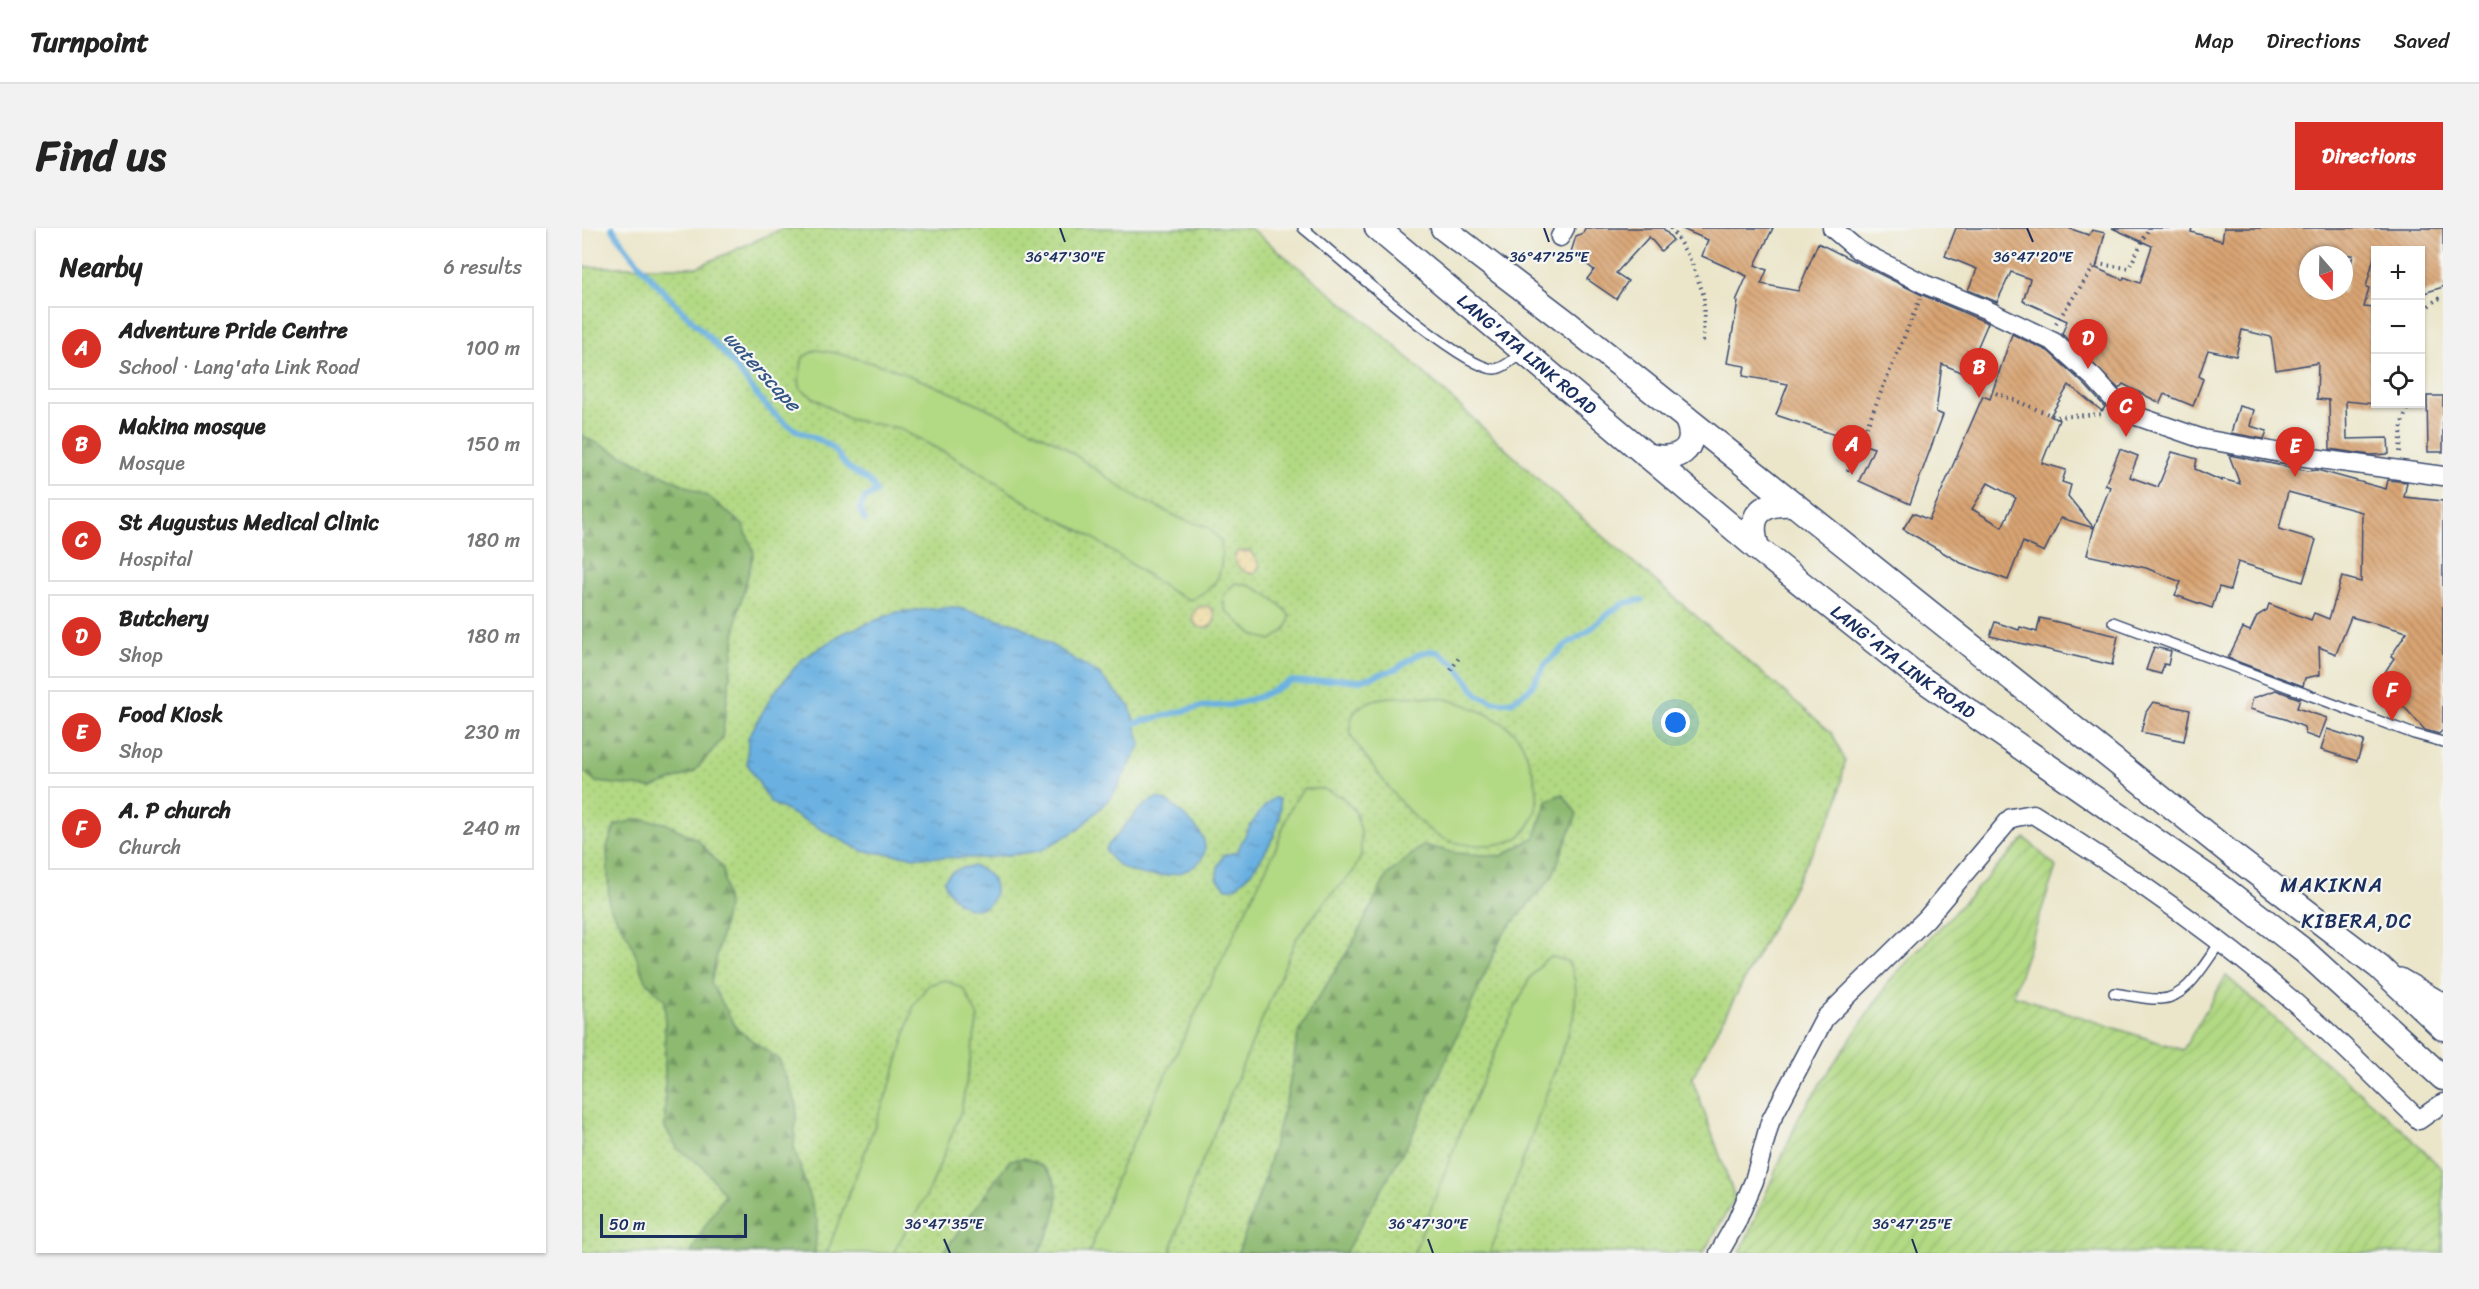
<!DOCTYPE html>
<html lang="en">
<head>
<meta charset="utf-8">
<style>
	:root { --surface:#fff; --page:#f2f2f2; --text:#222; --muted:#767676; --line:#e0e0e0; --accent:#d93025 }
	body { margin:0; font-family:Sriracha,sans-serif; background:var(--page); color:var(--text) }
	.controls { position:absolute; right:18px; top:18px; display:grid; overflow:hidden; border-radius:0px; box-shadow:0 2px 4px #0004 }
	.controls button { width:54px; height:54px; display:grid; place-items:center; padding:0; border:0; border-bottom:2px solid var(--line); background:var(--surface); color:var(--text); font:30px sans-serif }
	.compass { position:absolute; left:1717px; top:18px; width:54px; height:54px; border-radius:50%; background:var(--surface); box-shadow:0 2px 4px #0004; rotate:160deg }
	.scale { position:absolute; left:18px; bottom:15px; width:147px; box-sizing:border-box; padding-left:6px; border:3px solid #1b2f5e; border-top:0; font-size:16px; line-height:21px; white-space:nowrap; color:#1b2f5e; -webkit-text-stroke:4px #f6f6f2; paint-order:stroke }
	.you { position:absolute; left:1094px; top:495px; width:21px; height:21px; margin:-15px; border:4px solid #fff; border-radius:50%; background:#1a73e8; box-shadow:0 0 0 9px #1a73e833 }
	.badge { display:grid; place-items:center; width:39px; height:39px; border-radius:50%; background:var(--accent); color:#fff; font-size:20px; font-weight:700 }
	.pin { position:absolute; translate:-50% -50px; filter:drop-shadow(0 2px 3px #0008) }
	.pin::after { content:''; position:absolute; top:32px; width:21px; height:18px; background:inherit; clip-path:polygon(0 0,100% 0,50% 100%) }
	.list { margin:0; padding:0; list-style:none }
	h2 { display:flex; justify-content:space-between; align-items:center; height:78px; margin:0; padding:0 24px; font-size:26px }
	h2 small { font-size:20px; font-weight:400; color:var(--muted) }
	.list li { display:grid; grid-template-columns:39px 1fr auto; gap:18px; align-items:center; box-sizing:border-box; height:84px; margin:0 12px 12px; padding:0 12px; border:2px solid var(--line); border-radius:0px }
	.list b { display:block; font-size:22px; white-space:nowrap }
	.list p { margin:0; font-size:20px; white-space:nowrap; color:var(--muted) }
	.list em { font-size:20px; font-style:normal; color:var(--muted) }
	.icon { flex:none; width:33px; height:33px; fill:none; stroke:currentColor; stroke-width:2; stroke-linecap:round; stroke-linejoin:round }
	.map { position:relative; flex:none; width:1861px; height:1025px; overflow:hidden; border-radius:0px }
	header { display:flex; align-items:center; gap:36px; box-sizing:border-box; height:84px; padding:0 30px; background:var(--surface); border-bottom:2px solid var(--line) }
	header strong { font-size:28px }
	nav { display:flex; gap:33px; margin-inline-start:auto; font-size:21px }
	.intro { display:flex; align-items:center; justify-content:space-between; box-sizing:border-box; height:144px; padding:0 36px }
	h1 { margin:0; font-size:42px }
	.button { padding:15px 27px; border-radius:0px; background:var(--accent); color:#fff; font-size:21px; font-weight:700 }
	main { display:flex; gap:36px; padding:0 36px }
	aside { flex:1; background:var(--surface); border-radius:0px; box-shadow:0 2px 4px #0004 }
	.map>svg:first-child { display:block }
	.grass { fill:url(#grass-dots); stroke:#668470; stroke-width:1.5 }
	.forest { fill:url(#forest-firs); stroke:#547468; stroke-width:1.5 }
	.sand { fill:url(#sand-dots); stroke:#84847e; stroke-width:1.5 }
	.garden { fill:url(#garden-furrows); stroke:#668470; stroke-width:1.5 }
	.pitch { fill:#b2d983; stroke:#668470; stroke-width:1.5 }
	.water { fill:url(#water-ripples); stroke:#4370a0; stroke-width:1.5 }
	.lines { fill:none; stroke-linecap:round; stroke-linejoin:round }
	.stream { stroke:#6bb1e1; stroke-width:6 }
	.building { fill:url(#building-back-hatch); fill-rule:evenodd }
	.service-casing { stroke:#3a4a6e; stroke-width:12 }
	.minor-casing { stroke:#3a4a6e; stroke-width:21 }
	.tertiary-casing { stroke:#3a4a6e; stroke-width:24 }
	.secondary-casing { stroke:#3a4a6e; stroke-width:27 }
	.path { stroke:#3a4a6e; stroke-width:4; stroke-dasharray:1.5 4.5; stroke-linecap:butt }
	.service { stroke:#fff; stroke-width:9 }
	.minor { stroke:#fff; stroke-width:18 }
	.tertiary { stroke:#fff; stroke-width:21 }
	.secondary { stroke:#fff; stroke-width:24 }
	.ticks { fill:none; stroke:#1b2f5e; stroke-width:2 }
	.labels { text-anchor:middle; dominant-baseline:central; stroke-width:4.5; stroke-linejoin:round; paint-order:stroke }
	.street-label { font-size:18px; fill:#1b2f5e; stroke:#f6f6f2 }
	.water-label { font-size:20px; font-style:italic; fill:#335685; stroke:#f6f6f2 }
	.neighbourhood-label { font-size:20px; letter-spacing:1.5px; fill:#1b2f5e; stroke:#f6f6f2 }
	.quarter-label { font-size:21px; letter-spacing:1.5px; fill:#1b2f5e; stroke:#f6f6f2 }
	.ticks-label { font-size:15px; text-anchor:middle; fill:#1b2f5e; stroke:#f6f6f2; stroke-width:4.5; stroke-linejoin:round; paint-order:stroke }
</style>
</head>
<body>
<header>
<strong>Turnpoint</strong>
<nav><a>Map</a><a>Directions</a><a>Saved</a></nav>
</header>
<div class="intro"><h1>Find us</h1><a class="button">Directions</a></div>
<main>
<aside>
<h2>Nearby<small>6 results</small></h2>
<ul class="list">
<li><span class="badge">A</span><div><b>Adventure Pride Centre</b><p>School · Lang'ata Link Road</p></div><em>100 m</em></li>
<li><span class="badge">B</span><div><b>Makina mosque</b><p>Mosque</p></div><em>150 m</em></li>
<li><span class="badge">C</span><div><b>St Augustus Medical Clinic</b><p>Hospital</p></div><em>180 m</em></li>
<li><span class="badge">D</span><div><b>Butchery</b><p>Shop</p></div><em>180 m</em></li>
<li><span class="badge">E</span><div><b>Food Kiosk</b><p>Shop</p></div><em>230 m</em></li>
<li><span class="badge">F</span><div><b>A. P church</b><p>Church</p></div><em>240 m</em></li>
</ul>
</aside>
<div class="map">
<svg width="1861" height="1025" viewBox="0 0 1861 1025">
	<defs>
		<pattern id="grass-dots" width="8" height="8" patternUnits="userSpaceOnUse" patternTransform="scale(1.5)"><rect width="8" height="8" fill="#b2d983"/><path d="M2 2h.1M6 6h.1" fill="none" stroke="#98bb74" stroke-width="1.8" stroke-linecap="round"/></pattern>
		<pattern id="forest-firs" width="22" height="20" patternUnits="userSpaceOnUse" patternTransform="scale(1.5)"><rect width="22" height="20" fill="#8db971"/><path d="M5 1l3.5 6h-7zM16 11l3.5 6h-7z" fill="#729760"/></pattern>
		<pattern id="sand-dots" width="8" height="8" patternUnits="userSpaceOnUse" patternTransform="scale(1.5)"><rect width="8" height="8" fill="#eeda9e"/><path d="M2 2h.1M6 6h.1" fill="none" stroke="#ccbb8a" stroke-width="1.8" stroke-linecap="round"/></pattern>
		<pattern id="garden-furrows" width="10" height="10" patternUnits="userSpaceOnUse" patternTransform="scale(1.5)"><rect width="10" height="10" fill="#b2d983"/><path d="M-1 1l2-2M0 10L10 0M9 11l2-2" fill="none" stroke="#98bb74"/></pattern>
		<pattern id="water-ripples" width="26" height="14" patternUnits="userSpaceOnUse" patternTransform="scale(1.5)"><rect width="26" height="14" fill="#6bb1e1"/><path d="M2 4q2-2 4 0t4 0M15 11q2-2 4 0t4 0" fill="none" stroke="#5790ba"/></pattern>
		<pattern id="building-back-hatch" width="6" height="6" patternUnits="userSpaceOnUse" patternTransform="scale(1.5)"><rect width="6" height="6" fill="#d9a472"/><path d="M-1 5l2 2M0 0l6 6M5-1l2 2" fill="none" stroke="#af8661"/></pattern>
	</defs>
	<rect width="100%" height="100%" fill="#f6f6f2"/>
	<filter id="ink" filterUnits="userSpaceOnUse"><feTurbulence type="fractalNoise" baseFrequency=".0167" numOctaves="2"/><feDisplacementMap in="SourceGraphic" scale="12" xChannelSelector="R" yChannelSelector="G"/><feConvolveMatrix kernelMatrix="1 2 1 2 8 2 1 2 1" color-interpolation-filters="sRGB"/></filter>
	<filter id="wash" filterUnits="userSpaceOnUse"><feTurbulence type="fractalNoise" baseFrequency=".008" numOctaves="4" result="noise"/><feDisplacementMap in="SourceGraphic" scale="24" xChannelSelector="R" yChannelSelector="G"/><feGaussianBlur stdDeviation="1.35" result="paint"/><feColorMatrix in="noise" values="0 0 0 0 0 0 0 0 0 0 0 0 0 0 0 0 0 1.4 0 .05"/><feComposite in="paint" operator="in"/></filter>
	<g filter="url(#wash)">
		<rect width="100%" height="100%" fill="#ebe6ca"/>
		<!-- grass -->
		<path class="grass" d="M202,0H668L810,115L971,265L1250,505L1263,533L1255,577L1110,850L1153,970L1121,1025H0V39H115Z"/>
		<!-- forest -->
		<g class="forest">
			<path d="M0,208L127,269L161,297L172,324L156,385L140,511L112,544L70,560L14,554L0,542Z"/>
			<path d="M981,566L995,586L970,649L921,706L829,910L763,1025H656L681,956L706,864L716,806L729,781L772,713L805,647L841,617L874,625L919,628L953,609L965,572Z"/>
			<path d="M57,591L83,595L115,611L141,640L145,680L129,755L155,801L197,832L215,877L212,920L235,993L233,1025H109L121,1001L143,967L120,938L96,921L83,900V773L64,753L47,710L27,678L25,619L33,597Z"/>
			<path d="M442,930C491,944 477,991 456,1025H361L428,932Z"/>
		</g>
		<!-- sand -->
		<g class="sand">
			<path d="M668,323L678,338L672,346C661,345 657,341 652,331L655,324Z"/>
			<circle cx="622" cy="389" r="11"/>
		</g>
		<!-- garden -->
		<path class="garden" d="M1443,610L1474,639L1431,767L1601,822L1644,748L1820,901L1861,942V1025H1158L1219,885L1309,751Z"/>
		<!-- pitch -->
		<g class="pitch">
			<path d="M234,122L254,125L309,140L390,173L473,213L552,268L602,292L626,299L639,313C641,346 639,357 608,372L590,364L505,306L450,278L386,237L316,200L266,191L218,161L217,149L221,129Z"/>
			<path d="M653,355C673,356 696,372 708,388C707,401 700,405 689,412L672,407L643,382L641,368Z"/>
			<path d="M808,469C822,469 836,468 849,469C875,471 924,490 938,512C943,521 947,532 950,542C958,565 958,582 944,602C931,623 873,620 854,607C823,585 801,552 779,522C776,517 770,512 769,507C763,480 787,471 808,469Z"/>
			<path d="M722,561H741L760,569L773,583L779,603V628L771,644L745,671L714,711L611,955L588,1025H507L538,941L693,622C702,601 705,578 722,561Z"/>
			<path d="M971,729L985,733C997,751 994,770 991,791L908,1025H832L879,902L923,801L948,750L964,731Z"/>
			<path d="M363,752L382,761L396,789L379,883L349,959L311,1025H245L311,849L332,777L346,757Z"/>
		</g>
		<!-- water -->
		<g class="water">
			<path d="M372,379L435,396L517,446L548,479L559,516L531,567L497,601L458,623L402,630L334,629L280,623L188,574L165,535L166,510L191,466L219,432L261,405L315,384Z"/>
			<path d="M575,570C589,573 597,583 608,593C664,647 545,669 524,622L526,617C543,601 553,579 575,570Z"/>
			<path d="M692,570L697,571C704,600 675,642 652,660H644L635,650L636,638L642,627L655,624C663,606 675,583 692,570Z"/>
			<path d="M391,638C434,651 406,701 374,672C368,665 364,661 362,652C370,642 378,640 391,638Z"/>
		</g>
		<g class="lines">
			<!-- stream -->
			<g class="stream">
				<path d="M30,0C62,48 100,81 139,122C164,148 181,184 214,202C225,208 240,211 250,220C257,226 261,235 268,241C279,250 289,250 294,264L283,270L278,281L283,292"/>
				<path d="M553,495L617,479L649,477L677,469L709,453L727,454L757,451L776,453L814,441L835,427L847,423L856,424L873,436L896,467L913,474H929L949,460L962,437L984,417L1005,404L1028,384L1043,375L1060,372"/>
			</g>
		</g>
		<g id="blocks">
			<!-- building -->
			<g class="building">
				<path d="M1003,0H1081L1091,12L1079,23L1067,9L1034,45L1046,53L1034,71L1005,51L1012,42L989,24L994,8L1001,5Z"/>
				<path d="M1098,0H1191L1173,37L1185,42L1179,56L1216,63L1236,15L1338,66L1406,95L1384,146L1360,136L1354,184L1361,187L1328,276L1277,253L1292,220L1194,187L1206,156L1161,148L1163,138L1145,135L1156,74L1154,73L1165,48L1120,28L1126,12Z"/>
				<path d="M1374,0H1486L1507,7L1510,2L1523,5L1514,40L1541,52L1542,49L1558,55L1570,18L1530,0H1610L1609,4L1640,13L1642,0H1861V59L1839,66V22H1794L1784,59L1787,60L1782,79L1794,80V176L1764,173L1765,211L1806,210L1807,226L1788,227L1748,221L1747,172L1735,171L1736,135L1694,142L1689,109L1660,102L1654,128L1626,122L1617,148L1621,151L1611,178L1582,166L1578,175L1541,156L1537,161L1480,106L1485,93L1441,73L1448,51L1429,44L1415,74L1386,62L1395,41L1363,28ZM1726,27H1771L1762,64L1730,67V63H1726Z"/>
				<path d="M1430,106L1466,123L1504,158L1523,179L1520,183L1487,157L1468,188L1477,192L1460,235L1484,242L1480,254L1489,257L1486,268L1512,300L1528,259L1523,257L1538,221L1556,228L1548,249L1576,259L1590,224L1615,231L1613,241L1640,253V251L1658,256L1647,227L1726,243L1735,242L1804,261L1806,252L1825,254L1822,269L1861,273V502L1857,506L1843,502L1798,452L1812,430L1809,428L1825,404L1769,389L1754,426L1737,419L1738,447L1723,450L1721,458L1646,430L1661,400L1668,403L1675,388L1685,382L1687,376L1729,392L1732,385L1747,391L1760,349L1779,354L1780,284L1706,264L1697,301L1734,312L1721,354L1656,334L1648,362L1637,359L1630,380L1593,367L1599,354L1564,340L1505,327L1512,300L1479,290L1462,324L1441,314L1426,352L1379,335L1321,301L1331,285L1347,292L1401,168L1408,171ZM1406,255L1434,270L1420,299L1390,281Z"/>
				<path d="M1845,168H1861V224H1846Z"/>
				<path d="M1657,178L1672,182L1668,198L1685,203L1682,211L1649,205Z"/>
				<path d="M1458,390L1536,408L1530,437L1408,408L1413,394L1437,402L1438,399L1455,404Z"/>
				<path d="M1572,419L1589,423L1586,437L1582,436L1579,446L1564,442Z"/>
				<path d="M1694,462L1718,471L1715,480L1745,490L1737,511L1723,506L1722,499L1703,491L1668,481L1671,470Z"/>
				<path d="M1571,474L1608,482L1602,513L1559,504L1564,484Z"/>
				<path d="M1745,501L1782,513L1775,533L1739,522Z"/>
			</g>
		</g>
	</g>
	<g filter="url(#ink)">
		<use href="#blocks" fill-opacity="0" stroke="#3a4a6e" stroke-width="1.5"/>
		<g class="lines">
			<defs>
				<g id="service">
					<path d="M721,0C754,27 877,139 912,141C922,141 932,130 940,125"/>
					<path d="M1531,394L1832,506L1861,514"/>
					<path d="M1532,765C1547,767 1564,772 1579,771C1606,770 1623,734 1638,715"/>
				</g>
				<g id="minor">
					<path d="M1250,0L1276,22L1342,56L1403,81L1472,114L1512,150L1543,184L1621,211L1716,228L1861,248"/>
					<path d="M978,9L983,0"/>
					<path d="M1137,1025L1154,995L1172,953L1188,894L1242,791L1345,690L1429,590L1451,586C1548,646 1643,712 1728,788C1766,821 1801,858 1837,892L1861,875"/>
				</g>
				<path id="tertiary" d="M1818,751L1861,776"/>
				<g id="secondary">
					<path id="s1" d="M795,0L1175,320L1333,446L1633,654L1722,723L1861,850"/>
					<path d="M861,0L988,97L1648,625L1797,739L1861,800"/>
					<path d="M1064,227C1093,236 1120,222 1104,190"/>
					<path d="M1175,320C1165,286 1179,274 1212,276"/>
				</g>
			</defs>
			<!-- service casing -->
			<use href="#service" class="service-casing"/>
			<!-- minor casing -->
			<use href="#minor" class="minor-casing"/>
			<!-- tertiary casing -->
			<use href="#tertiary" class="tertiary-casing"/>
			<!-- secondary casing -->
			<use href="#secondary" class="secondary-casing"/>
			<!-- path -->
			<g class="path">
				<path d="M1089,0L1109,33L1122,68L1121,116"/>
				<path d="M1474,95L1514,36L1547,40L1567,0"/>
				<path d="M1838,112C1841,90 1838,78 1861,69"/>
				<path d="M1414,165L1474,189L1521,186"/>
				<path d="M1818,224L1820,195L1827,176"/>
				<path d="M1266,243L1338,71"/>
				<path d="M869,442L878,428"/>
			</g>
			<!-- service -->
			<use href="#service" class="service"/>
			<!-- minor -->
			<use href="#minor" class="minor"/>
			<!-- tertiary -->
			<use href="#tertiary" class="tertiary"/>
			<!-- secondary -->
			<use href="#secondary" class="secondary"/>
		</g>
	</g>
	<!-- ticks -->
	<path class="ticks" d="M478,0L483,14M962,0L967,14M1445,0L1451,14M362,1011L368,1025M846,1011L851,1025M1330,1011L1335,1025"/>
	<g class="labels">
		<!-- street labels -->
		<g class="street-label">
			<text stroke="none"><textPath href="#s1" startOffset="196">LANG'ATA LINK ROAD</textPath></text>
			<text stroke="none"><textPath href="#s1" startOffset="682">LANG'ATA LINK ROAD</textPath></text>
		</g>
		<!-- water labels -->
		<g class="water-label">
			<text transform="translate(180 143) rotate(47)">waterscape</text>
		</g>
		<!-- neighbourhood labels -->
		<g class="neighbourhood-label">
			<text x="1775" y="693">KIBERA,DC</text>
		</g>
		<!-- quarter labels -->
		<g class="quarter-label">
			<text x="1750" y="657">MAKIKNA</text>
		</g>
	</g>
	<g class="ticks-label">
		<text x="483" y="34">36°47'30"E</text>
		<text x="967" y="34">36°47'25"E</text>
		<text x="1451" y="34">36°47'20"E</text>
		<text x="362" y="1001">36°47'35"E</text>
		<text x="846" y="1001">36°47'30"E</text>
		<text x="1330" y="1001">36°47'25"E</text>
	</g>
</svg>
<div class="controls">
<button>+</button>
<button>−</button>
<button><svg class="icon" aria-label="locate" viewBox="0 0 24 24"><circle cx="12" cy="12" r="6"/><path d="M12 2v4M12 18v4M2 12h4M18 12h4"/></svg></button>
</div>
<svg class="compass" viewBox="-18 -18 36 36"><path d="M0-13l5 13h-10z" fill="#e53935"/><path d="M0 13l5-13h-10z" fill="#767676"/></svg>
<div class="scale">50 m</div>
<div class="you"></div>
<div class="pin badge" style="left:1270px;top:247px">A</div>
<div class="pin badge" style="left:1397px;top:170px">B</div>
<div class="pin badge" style="left:1544px;top:209px">C</div>
<div class="pin badge" style="left:1506px;top:141px">D</div>
<div class="pin badge" style="left:1713px;top:249px">E</div>
<div class="pin badge" style="left:1810px;top:493px">F</div>
</div>
</main>
</body>
</html>
